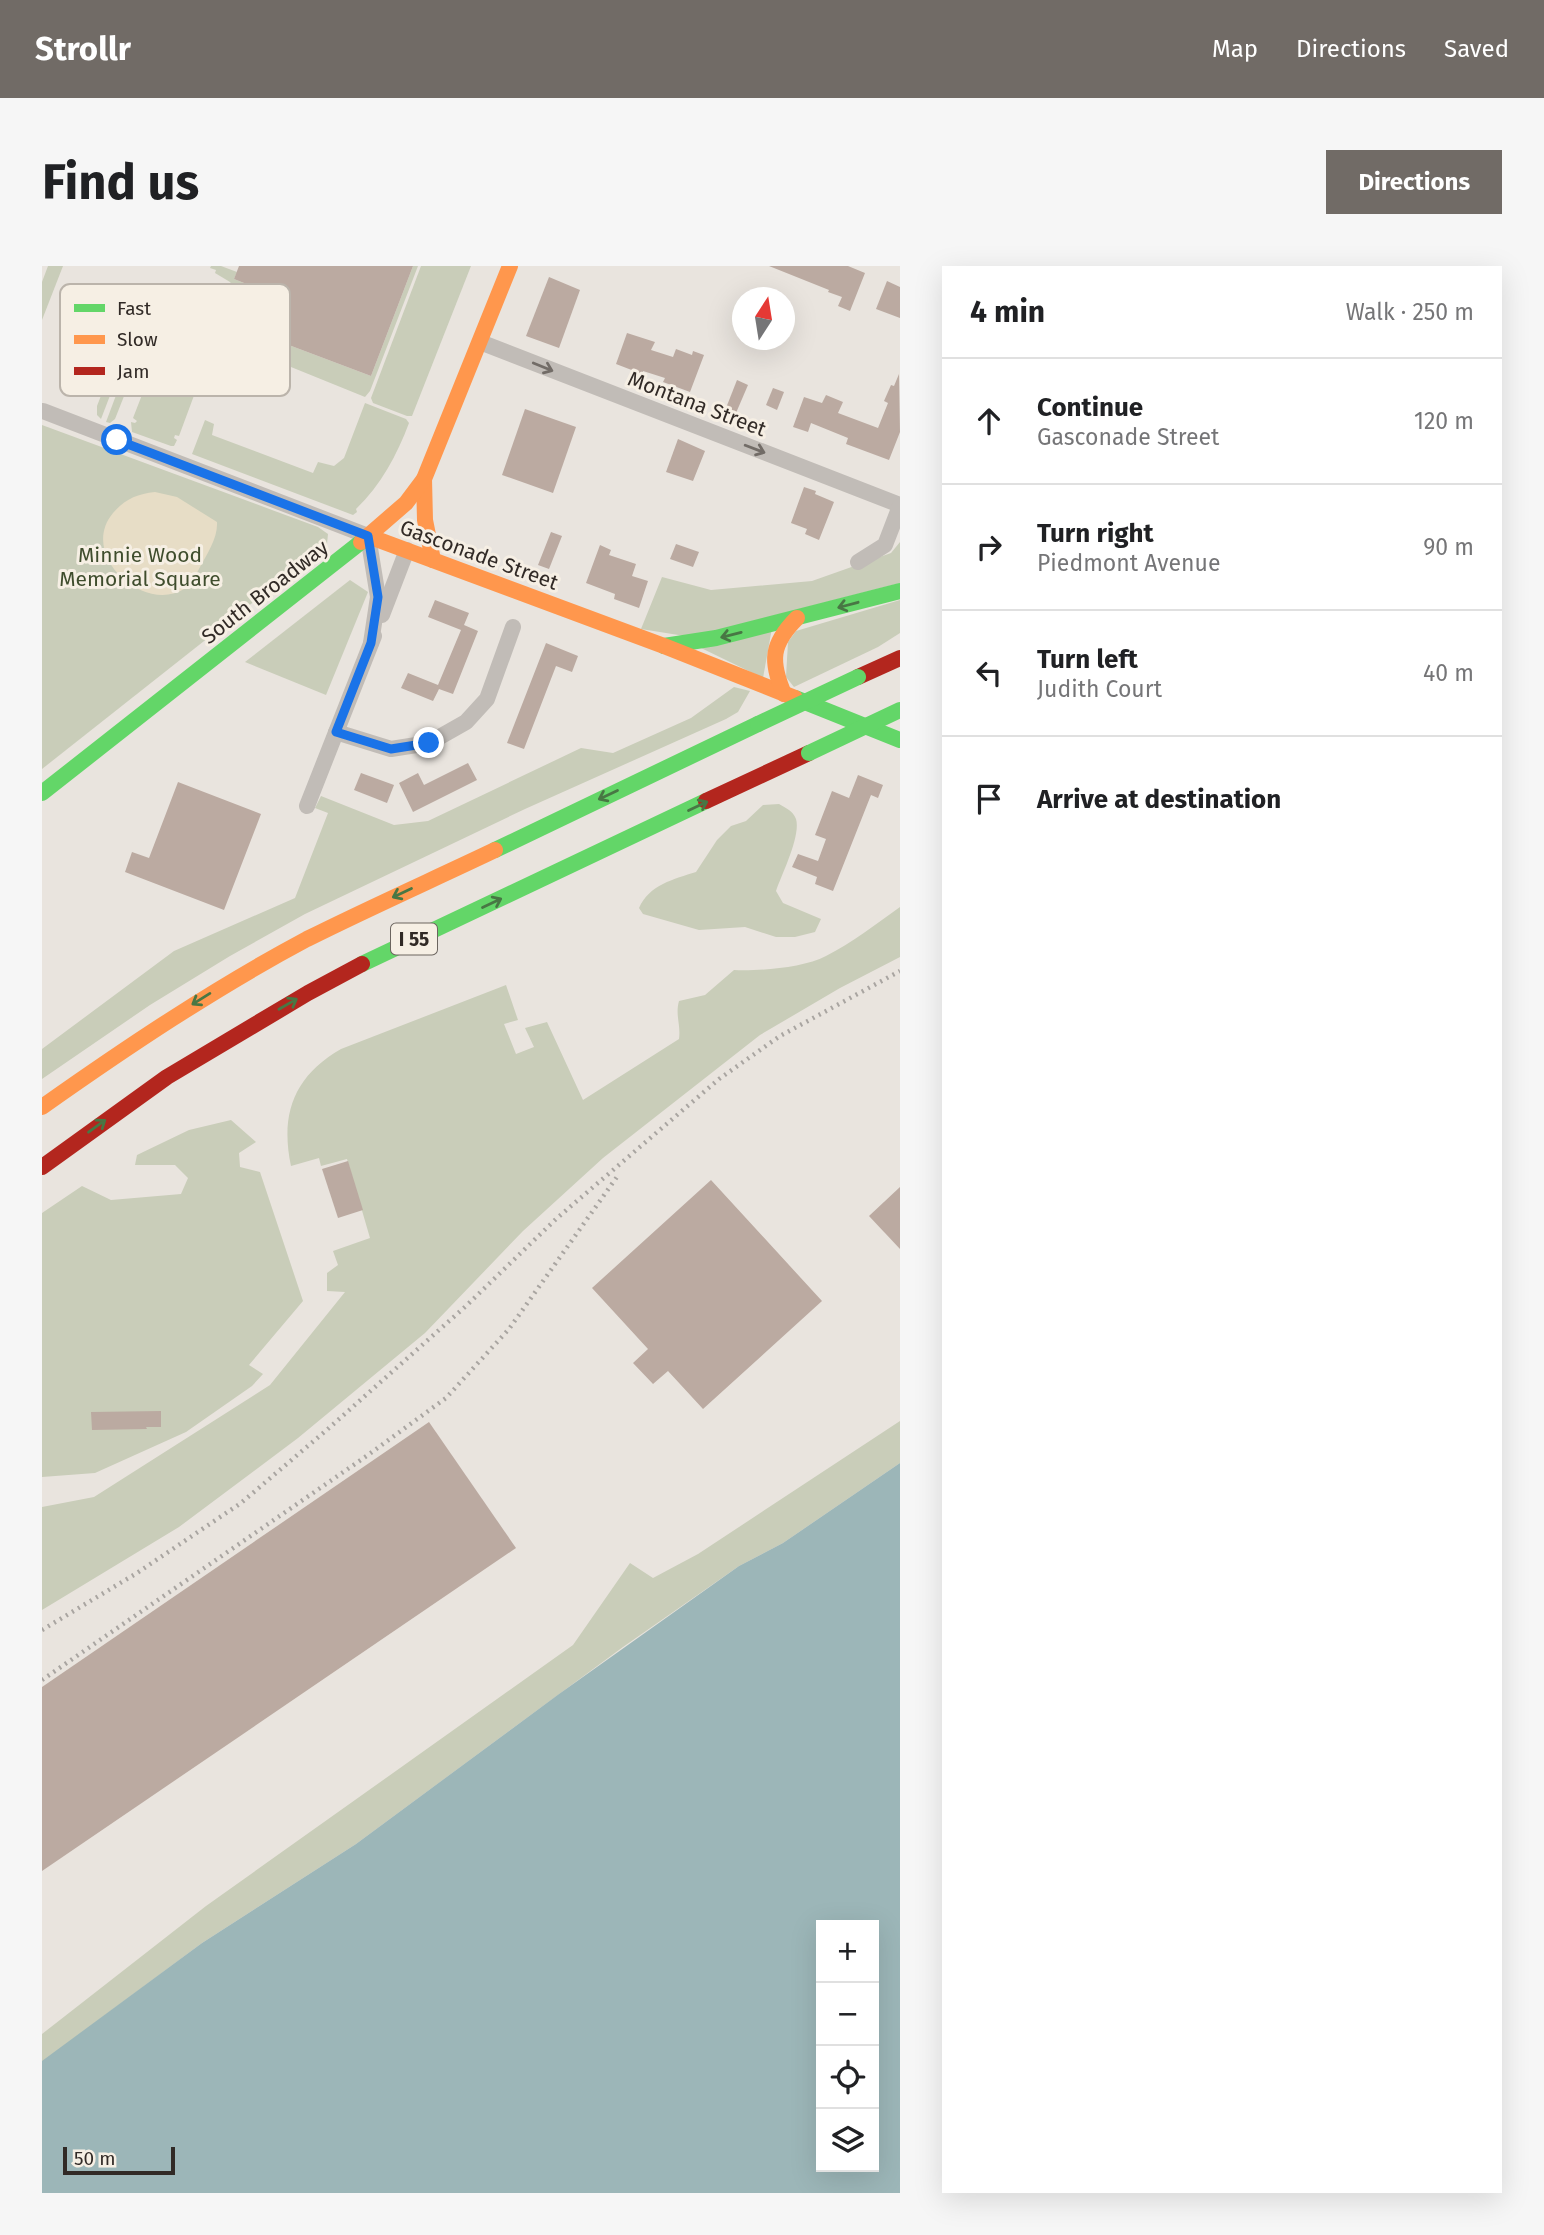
<!DOCTYPE html>
<html lang="en">
<head>
<meta charset="utf-8">
<style>
	:root { --surface:#fff; --page:#f6f6f6; --text:#202124; --muted:#757577; --line:#e0e0e0; --accent:#716b66 }
	body { margin:0; font-family:"Fira Sans",sans-serif; background:var(--page); color:var(--text) }
	.controls { position:absolute; right:21px; bottom:21px; display:grid; overflow:hidden; border-radius:0px; box-shadow:0 7px 28px #0002 }
	.controls button { width:63px; height:63px; display:grid; place-items:center; padding:0; border:0; border-bottom:2px solid var(--line); background:var(--surface); color:var(--text); font:35px sans-serif }
	.compass { position:absolute; left:690px; top:21px; width:63px; height:63px; border-radius:50%; background:var(--surface); box-shadow:0 7px 28px #0002; rotate:12deg }
	.scale { position:absolute; left:21px; bottom:18px; width:112px; box-sizing:border-box; padding-left:7px; border:4px solid #312a26; border-top:0; font-size:19px; line-height:24px; white-space:nowrap; color:#312a26; -webkit-text-stroke:5px #f6efe4; paint-order:stroke }
	.stop { position:absolute; width:21px; height:21px; margin:-16px; border:5px solid #1a73e8; border-radius:50%; background:#fff }
	.stop.end { background:#1a73e8; border-color:#fff; box-shadow:0 2px 7px #0008 }
	.list { margin:0; padding:0; list-style:none }
	h2 { display:flex; justify-content:space-between; align-items:center; height:91px; margin:0; padding:0 28px; font-size:30px }
	h2 small { font-size:23px; font-weight:400; color:var(--muted) }
	.list li { display:grid; grid-template-columns:46px 1fr auto; gap:21px; align-items:center; box-sizing:border-box; height:126px; padding:0 28px; border-top:2px solid var(--line) }
	.list b { display:block; font-size:26px; white-space:nowrap }
	.list p { margin:0; font-size:23px; white-space:nowrap; color:var(--muted) }
	.list em { font-size:23px; font-style:normal; color:var(--muted) }
	.icon { flex:none; width:38px; height:38px; fill:none; stroke:currentColor; stroke-width:2; stroke-linecap:round; stroke-linejoin:round }
	.map { position:relative; flex:none; width:858px; height:1927px; overflow:hidden; border-radius:0px }
	header { display:flex; align-items:center; gap:42px; box-sizing:border-box; height:98px; padding:0 35px; background:var(--accent); color:#fff }
	header strong { font-size:33px }
	nav { display:flex; gap:38px; margin-inline-start:auto; font-size:24px }
	.intro { display:flex; align-items:center; justify-content:space-between; box-sizing:border-box; height:168px; padding:0 42px }
	h1 { margin:0; font-size:49px }
	.button { padding:18px 32px; border-radius:0px; background:var(--accent); color:#fff; font-size:24px; font-weight:700 }
	main { display:flex; gap:42px; padding:0 42px }
	aside { flex:1; background:var(--surface); border-radius:0px; box-shadow:0 7px 28px #0002 }
	.map>svg:first-child { display:block }
	.green { fill:#c9cdb9 }
	.sand { fill:#e7ddc6 }
	.water { fill:#9cb6b8; fill-rule:evenodd }
	.building { fill:#bbaaa1 }
	.lines { fill:none; stroke-linecap:round; stroke-linejoin:round }
	.street { stroke:#c1bcb7; stroke-width:16 }
	.fast { stroke:#63d668; stroke-width:16 }
	.slow { stroke:#ff974d; stroke-width:16 }
	.jam { stroke:#b3261e; stroke-width:16 }
	.rail { stroke:#a9a5a1; stroke-width:4.5; stroke-dasharray:2 5; stroke-linecap:butt }
	.fast-bridge { stroke:#63d668; stroke-width:16 }
	.oneway { stroke:#726c67 }
	.oneway2 { stroke:#487744 }
	.route { stroke:#1a73e8; stroke-width:9 }
	.labels { text-anchor:middle; dominant-baseline:central; stroke-width:6; stroke-linejoin:round; paint-order:stroke }
	.shield { fill:#f6efe4; stroke:#6c655f; stroke-width:2 }
	.shield-label { font-size:19px; font-weight:bold; fill:#312a26 }
	.street-label { font-size:21px; fill:#312a26; stroke:#f6efe4 }
	.park-label { font-size:21px; fill:#3f4d2d; stroke:#f6efe4 }
	.key { fill:#f6efe4; stroke:#bbb4ab; stroke-width:2 }
	.key-label { font-size:19px; fill:#312a26 }
</style>
</head>
<body>
<header>
<strong>Strollr</strong>
<nav><a>Map</a><a>Directions</a><a>Saved</a></nav>
</header>
<div class="intro"><h1>Find us</h1><a class="button">Directions</a></div>
<main>
<div class="map">
<svg width="858" height="1927" viewBox="0 0 858 1927">
	<rect width="100%" height="100%" fill="#e9e4de"/>
	<!-- green -->
	<g class="green">
		<path d="M6,0H21L0,54V16Z"/>
		<path d="M169,0H179L195,6L192,13L230,28L227,36L213,40L210,30L205,31L201,23L196,26L188,16L173,7L174,4L168,2Z"/>
		<path d="M371,0H376L328,125L323,131L195,79L203,52L221,50L215,67L329,110Z"/>
		<path d="M379,0H429L370,150H365L331,137L329,132Z"/>
		<path d="M152,28C168,28 179,37 180,54L159,113L153,111V114L157,116L137,170L133,169L132,172L135,174L132,180H129L90,166L89,156L93,157L95,155L91,152L112,98L116,99L117,97L113,95C121,75 130,32 152,28Z"/>
		<path d="M95,36L102,41L59,153L55,149V140Z"/>
		<path d="M110,42L116,44L73,153L68,157L64,156L106,44Z"/>
		<path d="M323,137L364,153L367,157C355,189 339,219 314,243L315,246L311,249L150,188L163,154L172,158L170,169L271,207L276,196L292,200L302,192Z"/>
		<path d="M0,159L276,261L286,268L285,278L0,503Z"/>
		<path d="M858,276V317L649,371L599,363L620,311L669,324L770,315L849,287Z"/>
		<path d="M308,314L326,326L284,429L203,396Z"/>
		<path d="M858,334V367L836,381L752,421L744,411L746,376L754,365Z"/>
		<path d="M730,362L721,412L657,381Z"/>
		<path d="M692,421L708,425L696,446L684,453L483,543L263,648L188,690L108,739L0,813V783L132,685L253,632L286,547L273,542L279,530L352,559L386,555L539,482L571,487L649,452Z"/>
		<path d="M737,538C744,542 751,545 754,553C759,570 740,608 734,625L741,637L779,653L773,666L753,671H734L703,661L657,664L601,648L597,642C607,619 632,613 654,606L675,574L689,560L704,555L721,539Z"/>
		<path d="M858,641V691L798,722L718,769L561,892L481,965L383,1067L256,1172L137,1261L0,1344V1241L52,1231L228,1119L303,1026L285,1025V1007L296,999L291,985L328,972L305,893L279,900L277,892L249,900C238,848 252,810 299,783L464,719L476,754L462,758L474,788L492,781L483,762L505,756L541,834L637,773C639,759 633,749 637,735L663,729L692,704C718,705 761,702 784,690C810,677 834,658 858,641Z"/>
		<path d="M189,854L214,876L197,887L198,901L218,906L261,1035L207,1099L221,1108L210,1120L144,1166L53,1207L0,1211V947L40,920L69,934L139,928L146,912L133,899H93L95,889L147,864Z"/>
		<path d="M858,1155V1197L741,1277L697,1300L581,1381L314,1578L160,1677L0,1796V1768L164,1640L531,1379L588,1297L611,1312L656,1288Z"/>
	</g>
	<!-- sand -->
	<path class="sand" d="M113,226L135,231L175,256C176,272 165,288 158,301C154,309 149,318 142,323C102,348 36,289 71,247C83,233 95,228 113,226Z"/>
	<!-- water -->
	<path class="water" d="M858,1197V1927H0V1795L160,1677L314,1578L517,1428L697,1300L741,1277ZM779,1659H832V1901H779Z"/>
	<!-- building -->
	<g class="building">
		<path d="M197,0H371L329,110L215,67L230,28L192,13Z"/>
		<path d="M727,0H806L823,7L808,45L796,40L800,31L786,26L787,24Z"/>
		<path d="M507,11L538,24L517,82L484,70Z"/>
		<path d="M845,15L858,21V52L834,43Z"/>
		<path d="M585,67L613,76L609,84L631,91L634,83L650,89L651,85L662,89L648,126L621,116L623,112L601,105L600,108L574,98Z"/>
		<path d="M857,108L858,166L847,194L804,178L806,172L769,157L766,166L751,161L762,131L780,137L784,129L801,136L796,147L836,162L846,137L842,135L849,119L852,120Z"/>
		<path d="M695,114L706,119L694,147L684,142Z"/>
		<path d="M731,122L742,126L735,144L724,139Z"/>
		<path d="M483,143L534,161L511,227L460,209Z"/>
		<path d="M636,173L663,185L651,215L624,206Z"/>
		<path d="M762,221L774,225L773,228L792,236L777,274L763,268L765,263L749,257Z"/>
		<path d="M509,266L520,270L507,303L496,299Z"/>
		<path d="M634,278L657,286L651,301L628,293Z"/>
		<path d="M558,279L569,284L567,289L594,298L590,310L606,315L597,342L572,333L573,328L544,317Z"/>
		<path d="M393,334L427,347L422,359L436,365L411,428L397,423L391,435L359,422L366,407L396,419L419,364L386,351Z"/>
		<path d="M504,377L536,390L530,406L514,400L482,483L465,477Z"/>
		<path d="M426,497L435,514L371,546L357,517L376,507L382,519Z"/>
		<path d="M319,507L352,519L345,537L312,524Z"/>
		<path d="M816,509L841,519L836,532L829,529L791,625L773,618L775,611L750,601L756,588L776,595L784,573L773,569L790,525L807,532Z"/>
		<path d="M136,516L219,548L182,644L83,606L90,586L107,592Z"/>
		<path d="M306,895L321,944L296,952L280,903Z"/>
		<path d="M669,914L780,1035L661,1143L626,1105L611,1118L591,1097L606,1083L550,1022Z"/>
		<path d="M858,921V983L827,950Z"/>
		<path d="M119,1145V1161H104L105,1163L50,1164L49,1146Z"/>
		<path d="M387,1156L474,1282L0,1605V1421Z"/>
	</g>
	<g class="lines">
		<!-- street -->
		<g class="street">
			<path d="M438,76L858,239"/>
			<path d="M1,145L326,270L336,331L329,377"/>
			<path d="M816,296L843,279L858,240"/>
			<path d="M340,349L365,284"/>
			<path d="M294,466L349,483L387,477L424,456L445,433L471,361"/>
			<path d="M265,540L332,370"/>
		</g>
		<!-- fast -->
		<g class="fast">
			<path d="M622,380L674,372L858,325"/>
			<path d="M753,432L858,474"/>
			<path d="M0,527L319,276"/>
			<path d="M453,584L716,458"/>
			<path d="M320,698L664,535"/>
		</g>
		<!-- slow -->
		<g class="slow">
			<path d="M382,213L383,254L391,294"/>
			<path d="M326,270L622,380L753,432"/>
			<path d="M319,276L364,237L382,213L468,0"/>
			<path d="M742,428C728,395 729,378 755,352"/>
			<path d="M0,841C85,781 173,722 265,673C327,642 390,614 453,584"/>
		</g>
		<!-- jam -->
		<g class="jam">
			<path d="M816,411L858,392"/>
			<path d="M664,535L767,487"/>
			<path d="M0,901L125,811L266,727L320,698"/>
		</g>
		<!-- rail -->
		<g class="rail">
			<path d="M0,1364L95,1307L199,1237L287,1162L424,1040L514,953L677,813L738,770L858,705"/>
			<path d="M0,1414L326,1189L404,1132L467,1063L577,908"/>
		</g>
		<!-- fast-bridge -->
		<g class="fast-bridge">
			<path d="M716,458L816,411"/>
			<path d="M767,487L858,444"/>
		</g>
	</g>
	<!-- one-way arrows -->
	<defs><path id="oneway-shaft" d="M-6 0H5M1.5-3L5.5 0L1.5 3" fill="none" stroke-width="1.6" stroke-linecap="round" stroke-linejoin="round" transform="scale(1.75)"/></defs>
	<g class="oneway">
		<use href="#oneway-shaft" transform="translate(501 101) rotate(22)"/>
		<use href="#oneway-shaft" transform="translate(713 183) rotate(21)"/>
	</g>
	<g class="oneway2">
		<use href="#oneway-shaft" transform="translate(806 339) rotate(165)"/>
		<use href="#oneway-shaft" transform="translate(689 369) rotate(166)"/>
		<use href="#oneway-shaft" transform="translate(566 529) rotate(155)"/>
		<use href="#oneway-shaft" transform="translate(656 540) rotate(-25)"/>
		<use href="#oneway-shaft" transform="translate(360 627) rotate(155)"/>
		<use href="#oneway-shaft" transform="translate(450 637) rotate(-25)"/>
		<use href="#oneway-shaft" transform="translate(159 733) rotate(148)"/>
		<use href="#oneway-shaft" transform="translate(246 738) rotate(-30)"/>
		<use href="#oneway-shaft" transform="translate(55 860) rotate(-36)"/>
	</g>
	<g class="lines">
		<!-- route -->
		<path class="route" d="M75,174L326,270L336,331L329,377L294,466L349,483L387,477"/>
	</g>
	<g class="labels">
		<!-- shield labels -->
		<rect class="shield" x="349" y="657.5" width="46" height="31" rx="5"/>
		<g class="shield-label">
			<text x="372" y="673">I 55</text>
		</g>
		<!-- street labels -->
		<g class="street-label">
			<text transform="translate(655 138) rotate(21)">Montana Street</text>
			<text transform="translate(437 289) rotate(20)">Gasconade Street</text>
			<text transform="translate(223 326) rotate(-38)">South Broadway</text>
		</g>
		<!-- park labels -->
		<g class="park-label">
			<text x="98" y="289">Minnie Wood<tspan x="98" dy="24">Memorial Square</tspan></text>
		</g>
	</g>
	<!-- legend -->
	<rect x="18" y="18" width="230" height="112" rx="10" class="key"/>
	<rect x="32" y="38" width="31" height="8" fill="#63d668"/>
	<rect x="32" y="69" width="31" height="9" fill="#ff974d"/>
	<rect x="32" y="101" width="31" height="8" fill="#b3261e"/>
	<g class="key-label">
		<text x="75" y="49">Fast</text>
		<text x="75" y="80">Slow</text>
		<text x="75" y="112">Jam</text>
	</g>
</svg>
<div class="controls">
<button>+</button>
<button>−</button>
<button><svg class="icon" aria-label="locate" viewBox="0 0 24 24"><circle cx="12" cy="12" r="6"/><path d="M12 2v4M12 18v4M2 12h4M18 12h4"/></svg></button>
<button><svg class="icon" aria-label="layers" viewBox="0 0 24 24"><path d="M12 4l9 5-9 5-9-5zM3 14l9 5 9-5"/></svg></button>
</div>
<svg class="compass" viewBox="-18 -18 36 36"><path d="M0-13l5 13h-10z" fill="#e53935"/><path d="M0 13l5-13h-10z" fill="#757577"/></svg>
<div class="scale">50 m</div>
<div class="stop" style="left:75px;top:174px"></div>
<div class="stop end" style="left:387px;top:477px"></div>
</div>
<aside>
<h2>4 min<small>Walk · 250 m</small></h2>
<ul class="list">
<li><svg class="icon" aria-label="ahead" viewBox="0 0 24 24"><path d="M12 20V5M6 11l6-6 6 6"/></svg><div><b>Continue</b><p>Gasconade Street</p></div><em>120 m</em></li>
<li><svg class="icon" aria-label="right" viewBox="0 0 24 24"><path d="M7 20v-9h11M14 6l5 5-5 5"/></svg><div><b>Turn right</b><p>Piedmont Avenue</p></div><em>90 m</em></li>
<li><svg class="icon" aria-label="left" viewBox="0 0 24 24"><path d="M17 20v-9H6M10 6l-5 5 5 5"/></svg><div><b>Turn left</b><p>Judith Court</p></div><em>40 m</em></li>
<li><svg class="icon" aria-label="arrive" viewBox="0 0 24 24"><path d="M6 21V4h12l-3 4 3 4H6"/></svg><div><b>Arrive at destination</b></div></li>
</ul>
</aside>
</main>
</body>
</html>
